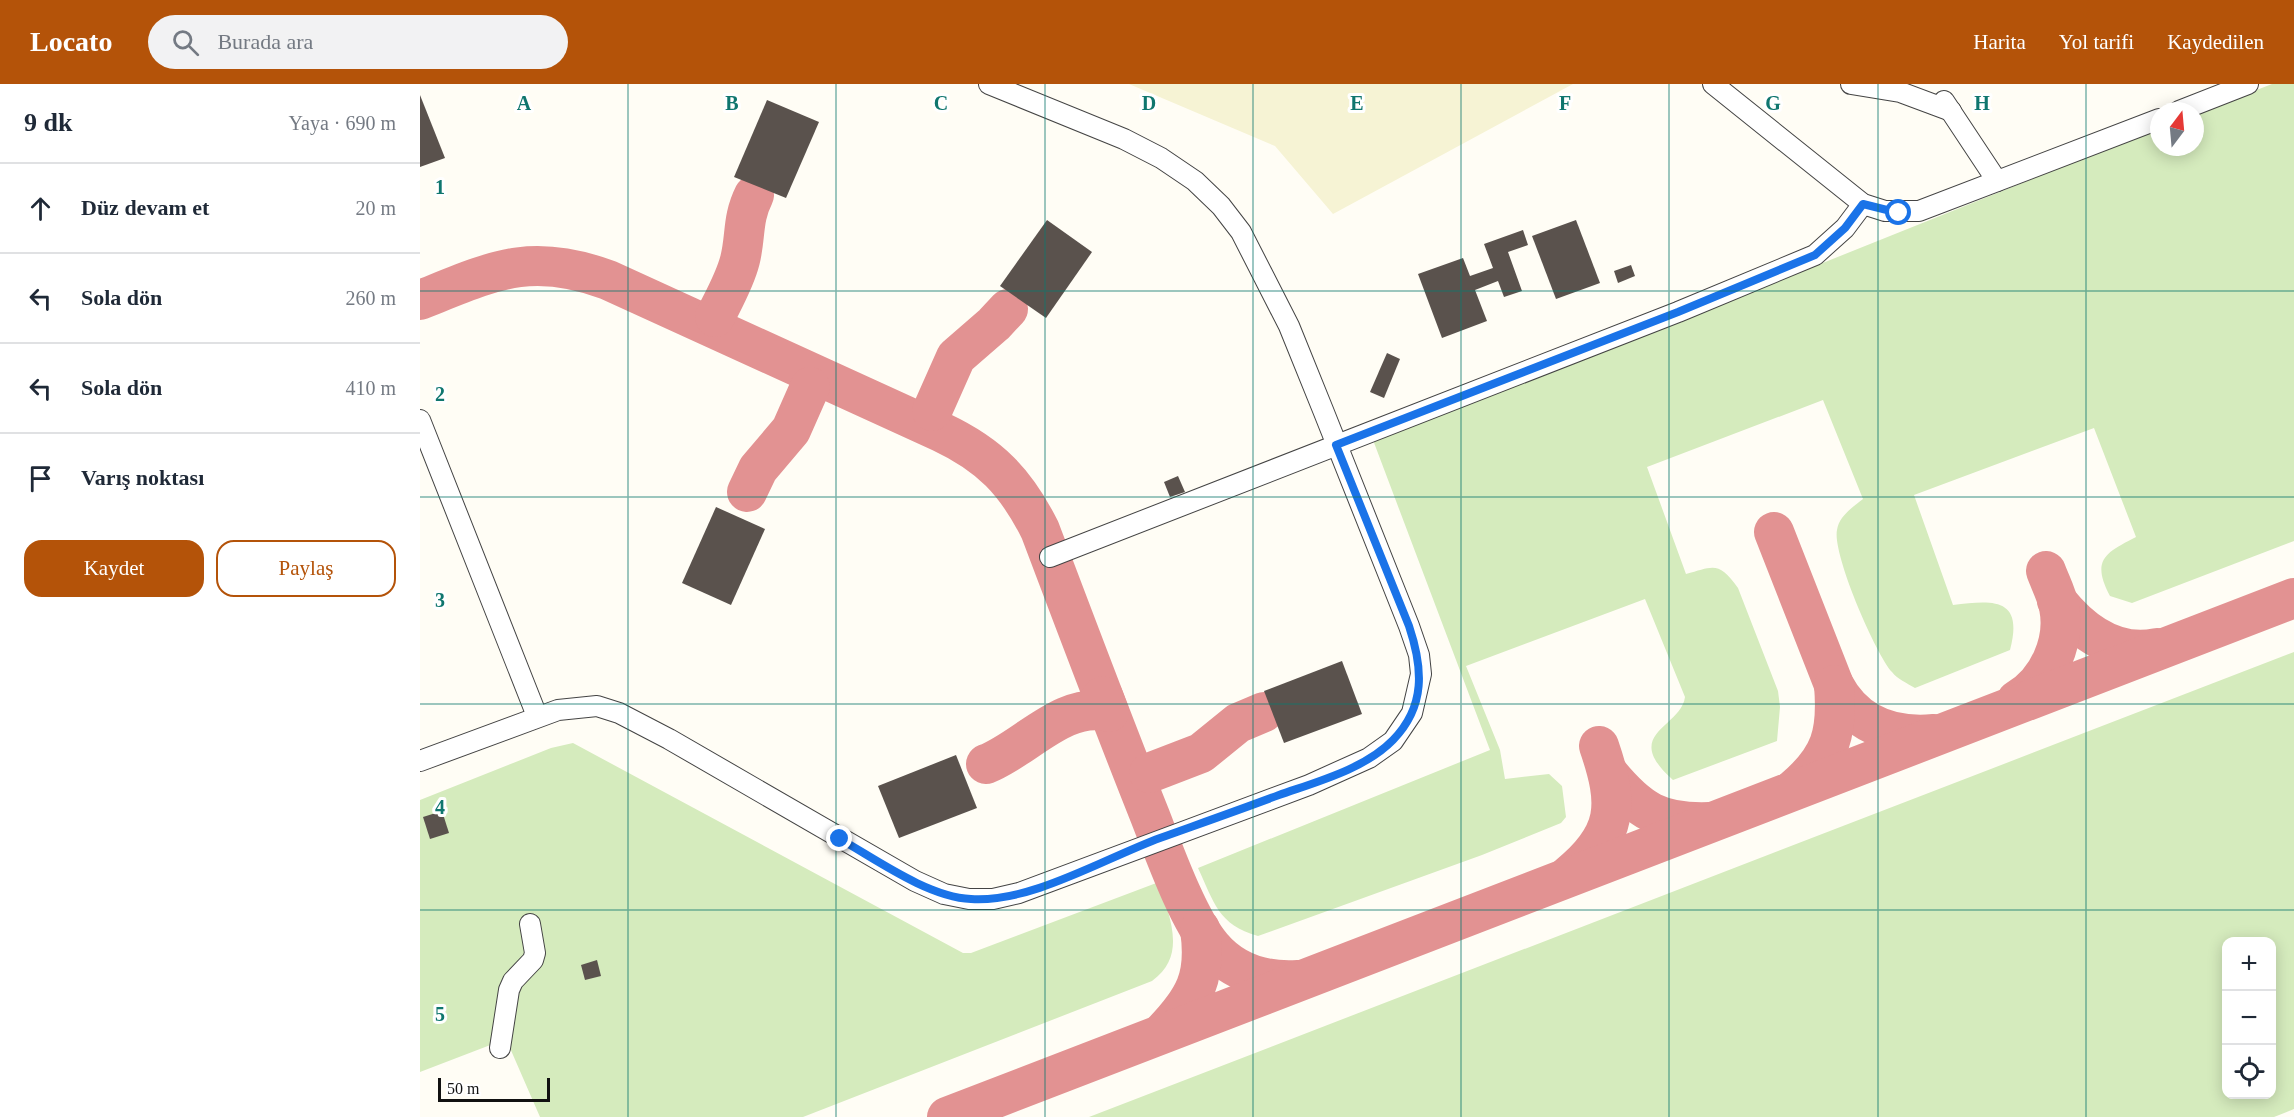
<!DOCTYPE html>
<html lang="tr">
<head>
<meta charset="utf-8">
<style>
	:root { --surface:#fff; --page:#f2f2f3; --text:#1f2937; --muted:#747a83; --line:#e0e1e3; --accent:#b45309 }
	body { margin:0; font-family:"Times New Roman",serif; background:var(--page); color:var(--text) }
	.controls { position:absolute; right:18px; bottom:18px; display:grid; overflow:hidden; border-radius:12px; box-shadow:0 3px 15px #0003 }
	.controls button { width:54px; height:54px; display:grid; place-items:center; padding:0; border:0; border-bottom:2px solid var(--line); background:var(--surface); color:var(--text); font:30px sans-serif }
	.compass { position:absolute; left:1730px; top:18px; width:54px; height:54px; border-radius:50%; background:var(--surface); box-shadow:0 3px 15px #0003; rotate:16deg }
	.scale { position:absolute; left:18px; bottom:15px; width:112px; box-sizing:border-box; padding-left:6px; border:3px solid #111; border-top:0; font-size:16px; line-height:21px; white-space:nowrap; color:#111; -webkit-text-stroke:4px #fff; paint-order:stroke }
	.stop { position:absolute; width:18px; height:18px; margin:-14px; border:4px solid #1a73e8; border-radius:50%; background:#fff }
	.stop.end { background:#1a73e8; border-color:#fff; box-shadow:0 2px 6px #0008 }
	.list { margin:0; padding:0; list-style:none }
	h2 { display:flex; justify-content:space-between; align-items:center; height:78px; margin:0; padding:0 24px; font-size:26px }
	h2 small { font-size:20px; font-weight:400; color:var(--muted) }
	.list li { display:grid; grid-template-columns:39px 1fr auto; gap:18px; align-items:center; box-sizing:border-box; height:90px; padding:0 24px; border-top:2px solid var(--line) }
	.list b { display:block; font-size:22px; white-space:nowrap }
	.list em { font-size:20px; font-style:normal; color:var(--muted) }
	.actions { display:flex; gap:12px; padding:18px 24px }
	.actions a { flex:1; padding:14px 0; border:2px solid var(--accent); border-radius:18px; text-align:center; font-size:21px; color:var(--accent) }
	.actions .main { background:var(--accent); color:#fff }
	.icon { flex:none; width:33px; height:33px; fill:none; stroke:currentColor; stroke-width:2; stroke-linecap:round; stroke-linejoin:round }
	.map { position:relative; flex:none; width:1874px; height:1033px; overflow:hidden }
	header { display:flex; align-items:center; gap:36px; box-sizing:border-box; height:84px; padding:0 30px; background:var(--accent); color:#fff }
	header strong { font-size:28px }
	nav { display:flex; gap:33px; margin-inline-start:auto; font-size:21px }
	.search { width:420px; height:54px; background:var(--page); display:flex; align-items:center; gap:15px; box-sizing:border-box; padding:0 21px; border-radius:33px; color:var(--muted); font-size:22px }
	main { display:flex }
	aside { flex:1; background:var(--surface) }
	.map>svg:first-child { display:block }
	.farmland { fill:#f6f3d4 }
	.green { fill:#d5ebbd; fill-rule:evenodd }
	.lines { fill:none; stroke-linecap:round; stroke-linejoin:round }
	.taxiway { stroke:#e29292; stroke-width:40 }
	.building { fill:#5a524d }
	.minor-casing { stroke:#444; stroke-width:22 }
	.minor { stroke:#fff; stroke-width:20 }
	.route { stroke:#1a73e8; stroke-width:8 }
	.grid { fill:none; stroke:#0f766e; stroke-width:1.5; stroke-opacity:0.55 }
	.grid-label { font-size:20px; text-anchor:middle; font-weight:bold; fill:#0f766e; stroke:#fff; stroke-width:6; stroke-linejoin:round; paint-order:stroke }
</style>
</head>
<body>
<header>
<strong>Locato</strong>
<div class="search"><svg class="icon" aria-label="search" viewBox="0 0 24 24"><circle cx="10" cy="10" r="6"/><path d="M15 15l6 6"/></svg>Burada ara</div>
<nav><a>Harita</a><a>Yol tarifi</a><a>Kaydedilen</a></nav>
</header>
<main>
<aside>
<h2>9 dk<small>Yaya · 690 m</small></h2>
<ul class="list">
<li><svg class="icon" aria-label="ahead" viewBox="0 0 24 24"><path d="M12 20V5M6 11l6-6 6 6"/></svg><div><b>Düz devam et</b></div><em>20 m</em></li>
<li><svg class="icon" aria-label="left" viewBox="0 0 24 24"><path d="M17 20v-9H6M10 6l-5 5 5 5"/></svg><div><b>Sola dön</b></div><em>260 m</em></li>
<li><svg class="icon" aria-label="left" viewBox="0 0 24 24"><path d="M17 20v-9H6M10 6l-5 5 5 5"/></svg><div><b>Sola dön</b></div><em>410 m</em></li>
<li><svg class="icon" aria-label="arrive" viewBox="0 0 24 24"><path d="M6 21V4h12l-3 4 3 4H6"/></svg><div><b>Varış noktası</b></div></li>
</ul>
<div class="actions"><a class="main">Kaydet</a><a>Paylaş</a></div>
</aside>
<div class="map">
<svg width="1874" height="1033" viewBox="0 0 1874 1033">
	<rect width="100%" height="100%" fill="#fffdf5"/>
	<!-- farmland -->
	<path class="farmland" d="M709,0H1153L913,130L855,62Z"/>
	<!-- green -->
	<g class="green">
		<path d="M1852,0H1874V457L1712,519L1690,512C1671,476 1685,469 1716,453L1674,344L1494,411L1533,521C1573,516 1604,513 1590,566L1495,604C1487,599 1477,595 1472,588C1455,569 1412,469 1417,446C1419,432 1433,423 1443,415L1403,316L1227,383L1266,490C1294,482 1299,477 1318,504L1358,607L1360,623L1357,657L1253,696C1200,649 1261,644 1265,613L1225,515L1046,582L1080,666L1085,695L1129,690L1142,702L1146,733L1141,739L1062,771L838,852C798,841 794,818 778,784L1070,666L953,356L1171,272L1739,44V63H1775V30Z"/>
		<path d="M1874,568V1025L1854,1033H669ZM1806,858H1852V1010H1806Z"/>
		<path d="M153,659L543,869H551L739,798C749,833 768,871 732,897L383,1033H120L86,955L0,988V716L131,664Z"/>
	</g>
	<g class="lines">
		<!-- taxiway -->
		<g class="taxiway">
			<path d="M0,216C73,187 110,167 188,196L521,348C570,371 596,398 620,446C656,541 692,637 730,732C744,768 768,835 792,863C814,889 846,898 878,896"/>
			<path d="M295,233C304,215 315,196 320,176C326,152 322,135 334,111"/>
			<path d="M512,327L536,273L574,240L588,225"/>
			<path d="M327,408L338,385L371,346L390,303"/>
			<path d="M1354,448L1414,601C1434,639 1471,654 1514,650"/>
			<path d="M1637,517C1661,547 1695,573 1737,564"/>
			<path d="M1597,616C1628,598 1646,558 1639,523C1637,511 1630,498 1626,487"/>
			<path d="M566,680C605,665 644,616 689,628L683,612L678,618"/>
			<path d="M729,689L781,669L818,639L844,628"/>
			<path d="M1188,689C1219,727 1240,740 1290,738"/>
			<path d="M1374,705C1411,674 1418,649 1414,601"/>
			<path d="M1148,792C1199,751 1199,720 1179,662"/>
			<path d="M742,949C775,915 787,893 780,845"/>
			<path d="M527,1033L1874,514"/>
		</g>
	</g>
	<!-- building -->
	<g class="building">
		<path d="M0,11L25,74L0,83Z"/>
		<path d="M347,16L399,38L366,114L314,93Z"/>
		<path d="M627,136L672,168L626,234L580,202Z"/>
		<path d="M1156,136L1180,199L1136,215L1112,152Z"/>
		<path d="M1103,146L1108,161L1088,168L1102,207L1084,213L1078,197L1055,206L1067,237L1022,254L998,190L1043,174L1050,192L1073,184L1064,160Z"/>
		<path d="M1211,181L1215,192L1198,199L1194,187Z"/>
		<path d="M967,269L980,275L964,314L950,308Z"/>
		<path d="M758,392L765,408L750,413L744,398Z"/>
		<path d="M296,423L345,445L311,521L262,499Z"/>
		<path d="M922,577L942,630L864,659L844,607Z"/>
		<path d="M536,671L557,724L479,754L458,702Z"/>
		<path d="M22,727L29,749L10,755L3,733Z"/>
		<path d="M177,876L181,892L165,896L161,881Z"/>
	</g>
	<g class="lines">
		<defs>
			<g id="minor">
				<path d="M1293,0L1443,120L1465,127H1499L1739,35"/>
				<path d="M1431,0L1480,8L1531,27"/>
				<path d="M1524,17L1577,97"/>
				<path d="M1759,27L1828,0"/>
				<path d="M0,336L117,632"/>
				<path d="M630,473L1258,228L1395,171L1425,144L1443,120"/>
				<path d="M0,677L138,626L177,622L199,629L249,655L495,797L524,810L549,815H573L599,809L889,701L949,674L973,657L992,629L1001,590L999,571L989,542L903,326L869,242L821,148L801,122L775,97L741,74L704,55L569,0"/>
				<path d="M80,964L89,906L93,897L113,876L115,869L110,840"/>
			</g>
		</defs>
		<!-- minor casing -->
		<use href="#minor" class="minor-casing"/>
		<!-- minor -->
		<use href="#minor" class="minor"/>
	</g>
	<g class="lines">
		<!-- route -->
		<path class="route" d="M420,755C457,776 508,813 551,815C611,819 683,775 740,754C779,740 819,726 859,711C896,698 945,685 973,656C1006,622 1003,584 989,542L916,361L1258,228L1395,171L1425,144L1443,120L1479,129"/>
	</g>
	<!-- grid -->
	<path class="grid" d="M208,0V1033M416,0V1033M625,0V1033M833,0V1033M1041,0V1033M1249,0V1033M1458,0V1033M1666,0V1033M0,207H1874M0,413H1874M0,620H1874M0,826H1874"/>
	<g class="grid-label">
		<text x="104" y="26">A</text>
		<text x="312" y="26">B</text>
		<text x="521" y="26">C</text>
		<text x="729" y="26">D</text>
		<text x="937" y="26">E</text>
		<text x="1145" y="26">F</text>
		<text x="1353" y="26">G</text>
		<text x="1562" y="26">H</text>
		<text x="20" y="110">1</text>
		<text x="20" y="317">2</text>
		<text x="20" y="523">3</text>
		<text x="20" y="730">4</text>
		<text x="20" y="937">5</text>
	</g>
</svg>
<div class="controls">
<button>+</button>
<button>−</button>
<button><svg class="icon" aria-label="locate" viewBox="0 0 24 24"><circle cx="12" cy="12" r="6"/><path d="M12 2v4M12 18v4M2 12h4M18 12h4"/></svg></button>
</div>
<svg class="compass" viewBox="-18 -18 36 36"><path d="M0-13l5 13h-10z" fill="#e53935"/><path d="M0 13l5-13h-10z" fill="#747a83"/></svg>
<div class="scale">50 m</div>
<div class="stop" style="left:1479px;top:129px"></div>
<div class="stop end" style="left:420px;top:755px"></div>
</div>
</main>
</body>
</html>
